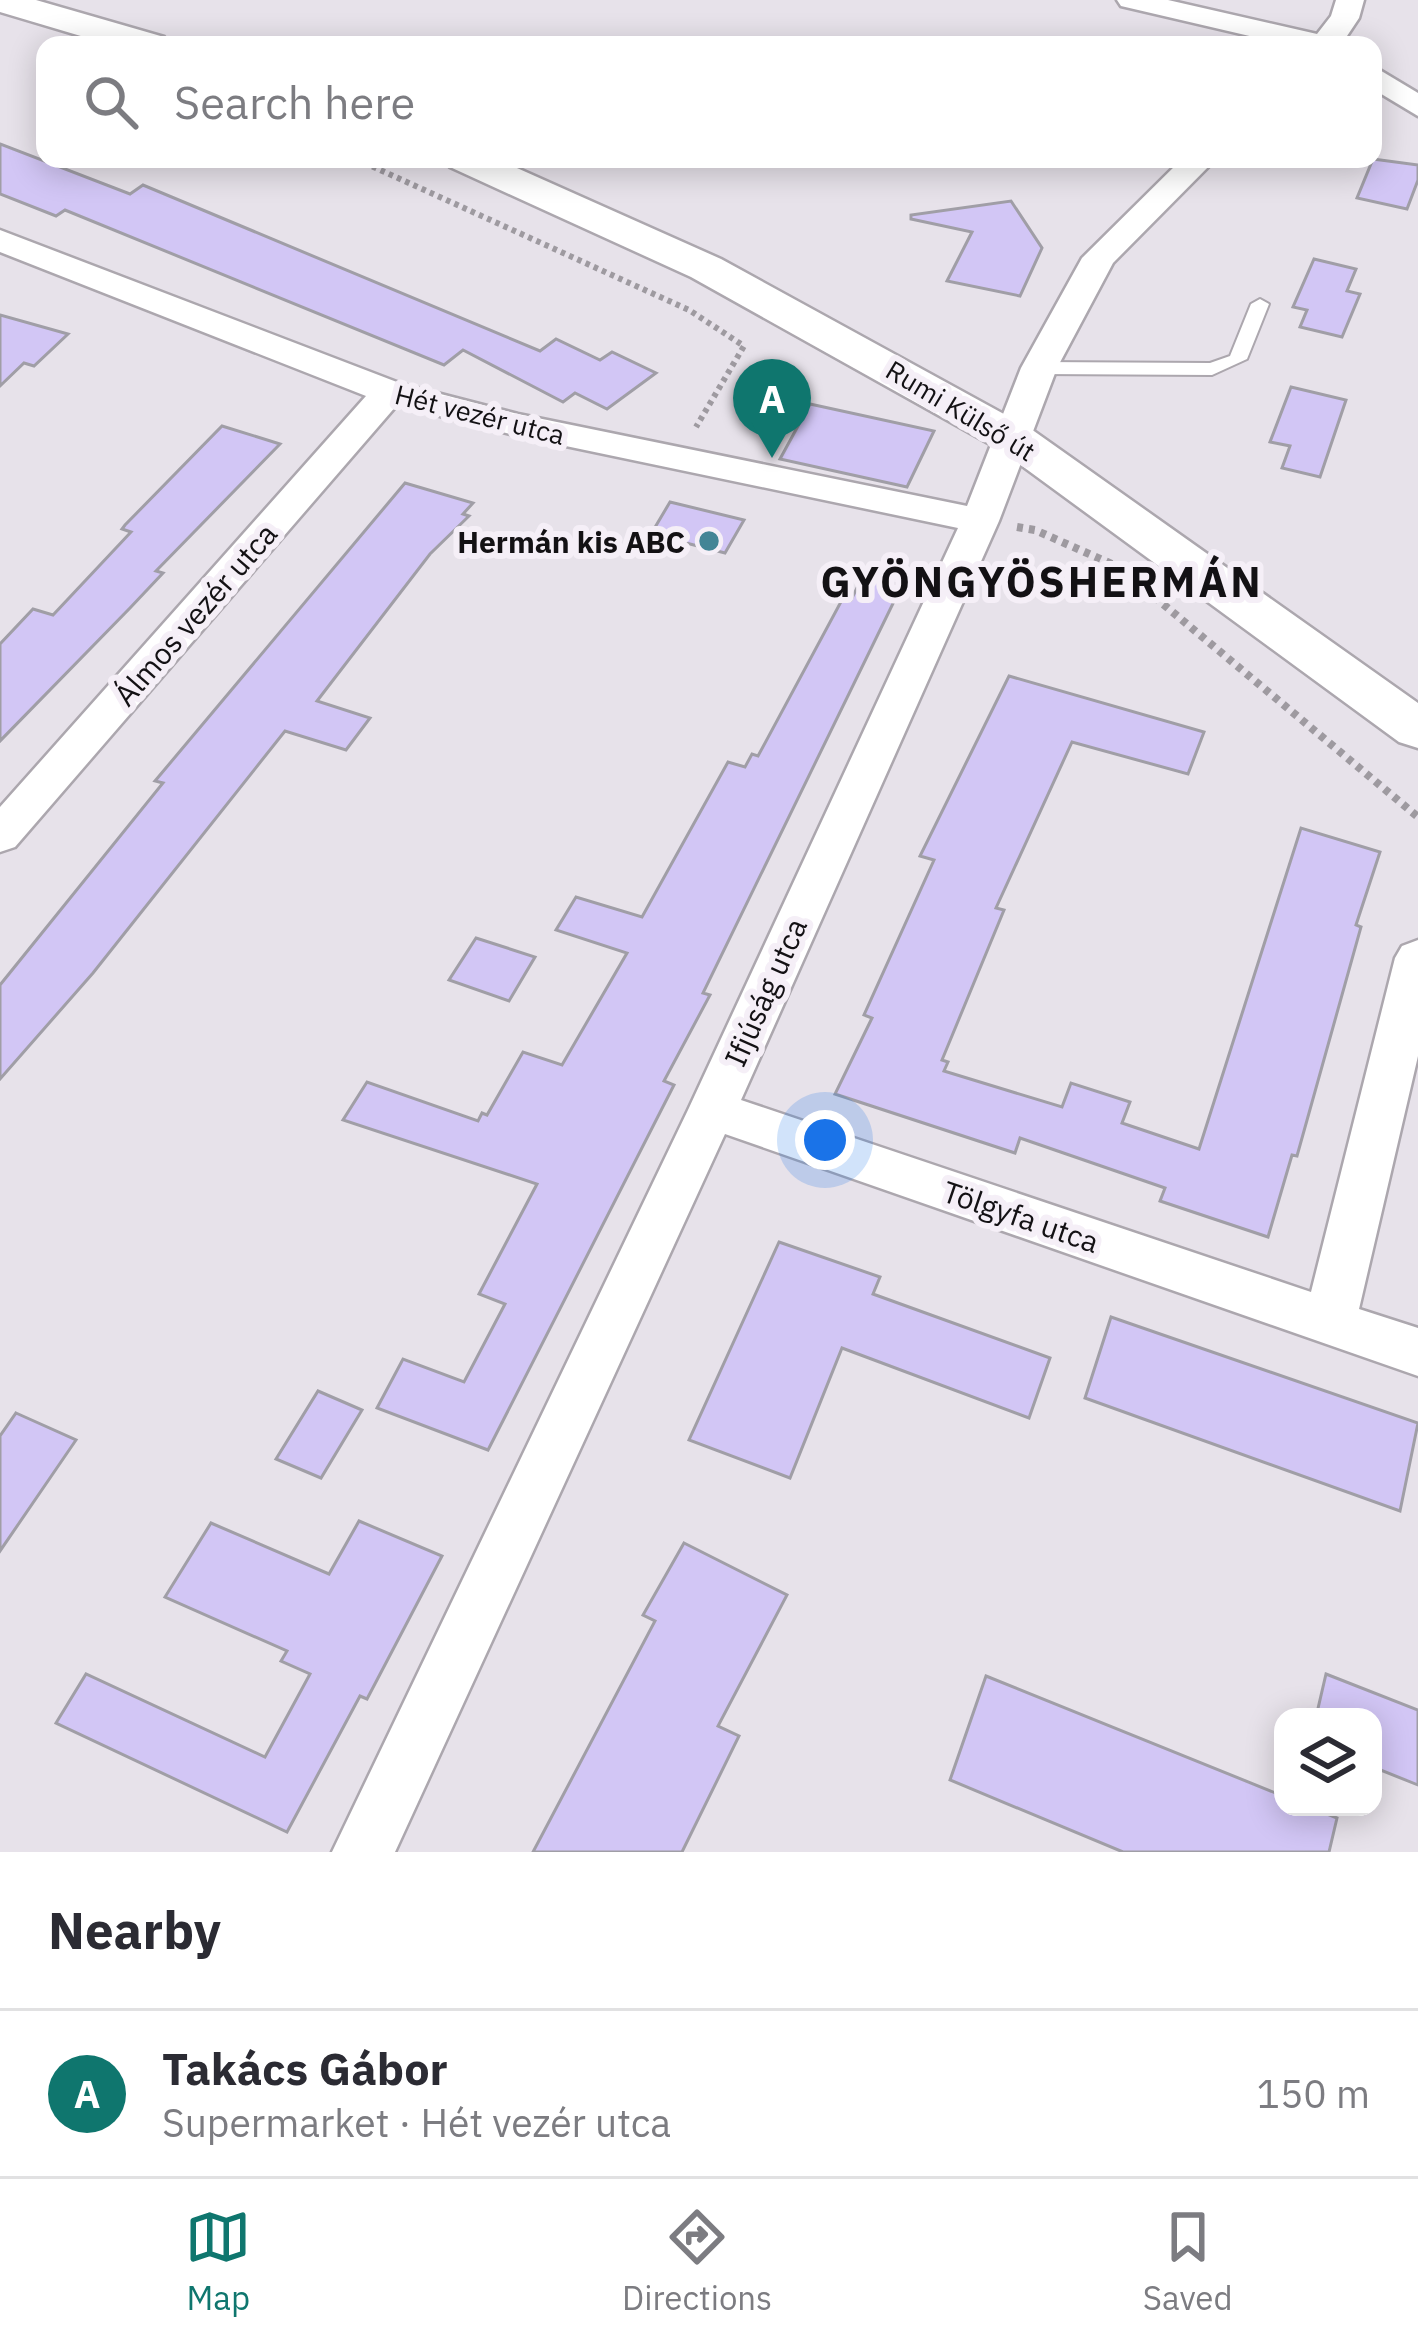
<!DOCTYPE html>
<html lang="en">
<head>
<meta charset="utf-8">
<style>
	:root { --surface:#fff; --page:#f7f7f7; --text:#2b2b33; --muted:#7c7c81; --line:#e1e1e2; --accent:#0f766e }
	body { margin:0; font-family:"IBM Plex Sans",sans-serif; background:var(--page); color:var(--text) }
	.controls { position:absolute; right:36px; bottom:36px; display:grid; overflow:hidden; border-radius:24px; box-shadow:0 6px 30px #0003 }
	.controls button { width:108px; height:108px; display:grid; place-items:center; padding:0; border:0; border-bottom:3px solid var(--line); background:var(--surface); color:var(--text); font:60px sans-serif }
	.you { position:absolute; left:825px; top:1140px; width:42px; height:42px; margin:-30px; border:9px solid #fff; border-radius:50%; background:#1a73e8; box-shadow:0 0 0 18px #1a73e833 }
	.badge { display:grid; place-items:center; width:78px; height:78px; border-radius:50%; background:var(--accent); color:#fff; font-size:39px; font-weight:700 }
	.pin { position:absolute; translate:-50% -99px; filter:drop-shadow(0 3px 6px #0008) }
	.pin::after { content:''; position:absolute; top:63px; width:42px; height:36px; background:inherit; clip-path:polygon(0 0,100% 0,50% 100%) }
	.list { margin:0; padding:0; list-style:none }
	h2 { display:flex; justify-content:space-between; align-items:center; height:156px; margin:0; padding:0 48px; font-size:51px }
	h2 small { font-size:39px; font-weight:400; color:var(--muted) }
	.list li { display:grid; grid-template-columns:78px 1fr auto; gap:36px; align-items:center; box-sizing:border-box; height:168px; padding:0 48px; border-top:3px solid var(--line) }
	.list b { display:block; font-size:45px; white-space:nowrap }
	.list p { margin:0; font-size:39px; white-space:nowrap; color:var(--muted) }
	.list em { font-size:39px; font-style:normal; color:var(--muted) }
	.icon { flex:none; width:66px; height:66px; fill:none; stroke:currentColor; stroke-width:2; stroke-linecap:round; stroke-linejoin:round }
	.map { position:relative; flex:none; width:1418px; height:1852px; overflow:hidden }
	.search { position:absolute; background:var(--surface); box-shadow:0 6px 30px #0003; left:36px; right:36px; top:36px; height:132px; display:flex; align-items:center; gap:30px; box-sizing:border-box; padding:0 42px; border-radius:24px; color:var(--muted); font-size:45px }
	.sheet { height:324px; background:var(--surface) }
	nav { display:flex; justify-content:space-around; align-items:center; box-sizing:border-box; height:168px; border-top:3px solid var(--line); background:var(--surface); font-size:33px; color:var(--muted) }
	nav a { display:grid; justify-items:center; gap:6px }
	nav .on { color:var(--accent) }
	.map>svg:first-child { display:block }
	.building { fill:#d2c6f5; stroke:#a09ea6; stroke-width:3 }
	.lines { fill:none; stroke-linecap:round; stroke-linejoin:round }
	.service-casing { stroke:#aca7ae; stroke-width:4 }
	.minor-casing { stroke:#aca7ae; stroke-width:5 }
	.tertiary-casing { stroke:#aca7ae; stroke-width:5 }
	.path-far1 { stroke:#9e9aa0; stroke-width:6; stroke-dasharray:4.5 4.5; stroke-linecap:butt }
	.path { stroke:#9e9aa0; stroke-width:8; stroke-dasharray:6 6; stroke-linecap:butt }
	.service { fill:#fff; fill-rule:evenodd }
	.minor { fill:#fff; fill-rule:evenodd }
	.tertiary { fill:#fff; fill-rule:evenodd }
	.poi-dot { fill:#438596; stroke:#f5eff7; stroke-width:4.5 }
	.labels { text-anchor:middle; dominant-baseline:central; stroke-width:12; stroke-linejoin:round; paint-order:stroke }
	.far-street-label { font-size:27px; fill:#131114; stroke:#f5eff7 }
	.poi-label { font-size:30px; font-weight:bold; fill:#131114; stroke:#f5eff7; text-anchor:end }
	.street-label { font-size:30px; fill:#131114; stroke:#f5eff7 }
	.district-label { font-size:42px; font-weight:bold; letter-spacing:3px; fill:#131114; stroke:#f5eff7 }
</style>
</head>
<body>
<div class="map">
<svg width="1418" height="1852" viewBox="0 0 1418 1852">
	<rect width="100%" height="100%" fill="#e7e2ea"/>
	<!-- building -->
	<g class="building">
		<path d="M0,144L130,194L143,185L540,351L556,339L600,360L612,352L656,373L607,409L575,393L563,402L463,350L444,365L65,210L56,216L0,194Z"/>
		<path d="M1373,159L1418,165V180L1407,209L1357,198Z"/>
		<path d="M1011,201L1042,248L1020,296L947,281L972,232L911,219V215Z"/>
		<path d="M1314,259L1356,269L1347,291L1360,294L1342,337L1300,327L1307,310L1293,307Z"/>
		<path d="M0,315L68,334L34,366L24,363L0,386Z"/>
		<path d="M1291,387L1346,400L1320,477L1282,468L1290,446L1270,442Z"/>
		<path d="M810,404L934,431L907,487L780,459Z"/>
		<path d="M222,426L280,444L156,571L163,573L130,608L0,741V644L33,609L53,615L131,532L122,529L125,525Z"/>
		<path d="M405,483L473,503L463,514L469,516L430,554L317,701L370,718L346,750L285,731L93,973L0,1079V985L163,783L155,781Z"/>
		<path d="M670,502L744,520L725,553L651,534Z"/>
		<path d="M863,576L902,585L703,993L710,995L664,1081L674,1085L488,1450L377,1408L403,1359L464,1382L505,1304L479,1294L537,1184L343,1120L367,1082L478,1121L482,1113L487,1115L523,1052L562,1065L627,953L556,930L576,897L642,917L728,762L745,767L752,754L758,756L843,598L851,600Z"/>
		<path d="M1009,676L1204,732L1188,774L1072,742L996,908L1004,910L942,1060L948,1062L944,1071L1062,1107L1071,1083L1130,1102L1122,1123L1199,1149L1301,828L1380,852L1356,925L1361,927L1297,1156L1292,1155L1268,1237L1160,1201L1165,1188L1020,1138L1015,1153L835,1094L872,1018L864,1015L934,860L920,856Z"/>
		<path d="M476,938L535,957L509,1001L449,980Z"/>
		<path d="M779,1242L880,1277L873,1294L1050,1358L1029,1418L842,1348L790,1478L689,1440Z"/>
		<path d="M1111,1317L1418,1423L1400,1511L1085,1398Z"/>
		<path d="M318,1391L362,1410L321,1478L276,1459Z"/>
		<path d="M16,1413L76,1440L0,1551V1436Z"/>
		<path d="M359,1521L442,1556L367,1699L360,1696L287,1832L56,1723L86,1674L265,1757L310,1674L281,1661L287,1651L165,1597L211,1523L329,1574Z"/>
		<path d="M684,1543L787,1595L718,1726L739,1736L682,1852H533L655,1621L643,1615Z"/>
		<path d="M1326,1674L1418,1710V1785L1373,1767V1717H1316Z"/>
		<path d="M986,1676L1283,1796V1807H1310L1337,1818L1329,1852H1123L950,1780Z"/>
	</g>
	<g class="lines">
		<defs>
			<path id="service" d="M1260,299L1269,304L1247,359L1212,375L1039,374L1030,368L1039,362L1210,363L1230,356L1251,304Z"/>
			<g id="minor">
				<path d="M1117,0H1168L1317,34L1331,16L1336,0H1364L1359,18L1341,45H1288L1121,6Z"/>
				<path d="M1373,66L1418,93V116L1373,89Z"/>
				<path d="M1182,159H1216L1113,263L1057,368L999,521L741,1100L1311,1292L1395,958L1402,946L1418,940V1056L1359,1309L1418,1328V1376L725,1134L395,1852H332L688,1110L958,528L518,436L397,405L15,847L0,852V807L366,396L0,252V230L402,384L518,414L967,506L1021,368L1082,258Z"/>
			</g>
			<g id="tertiary">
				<path d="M0,0H36L164,37L170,45H111L0,12Z"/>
				<path d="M444,159H497L721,259L1031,429L1418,703V748L1399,742L999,449L691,277L450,167Z"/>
			</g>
		</defs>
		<!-- service casing -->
		<use href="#service" class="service-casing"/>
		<!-- minor casing -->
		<use href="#minor" class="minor-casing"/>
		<!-- tertiary casing -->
		<use href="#tertiary" class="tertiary-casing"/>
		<!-- path-far1 -->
		<path class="path-far1" d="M356,159L689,310L744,346L696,427"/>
		<!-- path -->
		<g class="path">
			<path d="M1017,527L1035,530L1114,565"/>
			<path d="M1145,589L1418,817"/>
		</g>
		<!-- service -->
		<use href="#service" class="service"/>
		<!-- minor -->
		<use href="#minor" class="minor"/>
		<!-- tertiary -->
		<use href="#tertiary" class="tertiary"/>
	</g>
	<!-- markers -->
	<circle class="poi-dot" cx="709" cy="541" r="12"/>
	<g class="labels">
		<!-- far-street labels -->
		<g class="far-street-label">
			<text transform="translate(961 410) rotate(31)">Rumi Külső út</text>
			<text transform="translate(480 414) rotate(14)">Hét vezér utca</text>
		</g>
		<!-- poi labels -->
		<g class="poi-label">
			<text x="685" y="541">Hermán kis ABC</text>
		</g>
		<!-- street labels -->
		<g class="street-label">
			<text transform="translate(195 614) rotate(-49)">Álmos vezér utca</text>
			<text transform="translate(765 992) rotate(-66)">Ifjúság utca</text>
			<text transform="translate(1021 1216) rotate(19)">Tölgyfa utca</text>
		</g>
		<!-- district labels -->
		<g class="district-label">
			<text x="1042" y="581">GYÖNGYÖSHERMÁN</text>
		</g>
	</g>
</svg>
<div class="controls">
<button><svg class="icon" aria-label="layers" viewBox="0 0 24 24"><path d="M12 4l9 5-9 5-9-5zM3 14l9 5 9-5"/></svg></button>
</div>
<div class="you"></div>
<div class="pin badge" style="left:772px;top:458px">A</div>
<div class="search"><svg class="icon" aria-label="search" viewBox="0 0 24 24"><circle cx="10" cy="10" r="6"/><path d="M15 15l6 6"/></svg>Search here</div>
</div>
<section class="sheet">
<h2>Nearby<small></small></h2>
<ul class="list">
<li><span class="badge">A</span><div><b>Takács Gábor</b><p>Supermarket · Hét vezér utca</p></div><em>150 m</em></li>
</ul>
</section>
<nav>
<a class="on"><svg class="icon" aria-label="map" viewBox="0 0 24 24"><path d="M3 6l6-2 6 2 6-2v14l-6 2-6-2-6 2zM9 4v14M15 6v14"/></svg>Map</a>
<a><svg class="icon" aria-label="directions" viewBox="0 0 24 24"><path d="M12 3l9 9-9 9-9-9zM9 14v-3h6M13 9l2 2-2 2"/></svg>Directions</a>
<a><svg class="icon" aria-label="saved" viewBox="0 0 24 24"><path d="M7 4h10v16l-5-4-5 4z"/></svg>Saved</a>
</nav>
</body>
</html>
